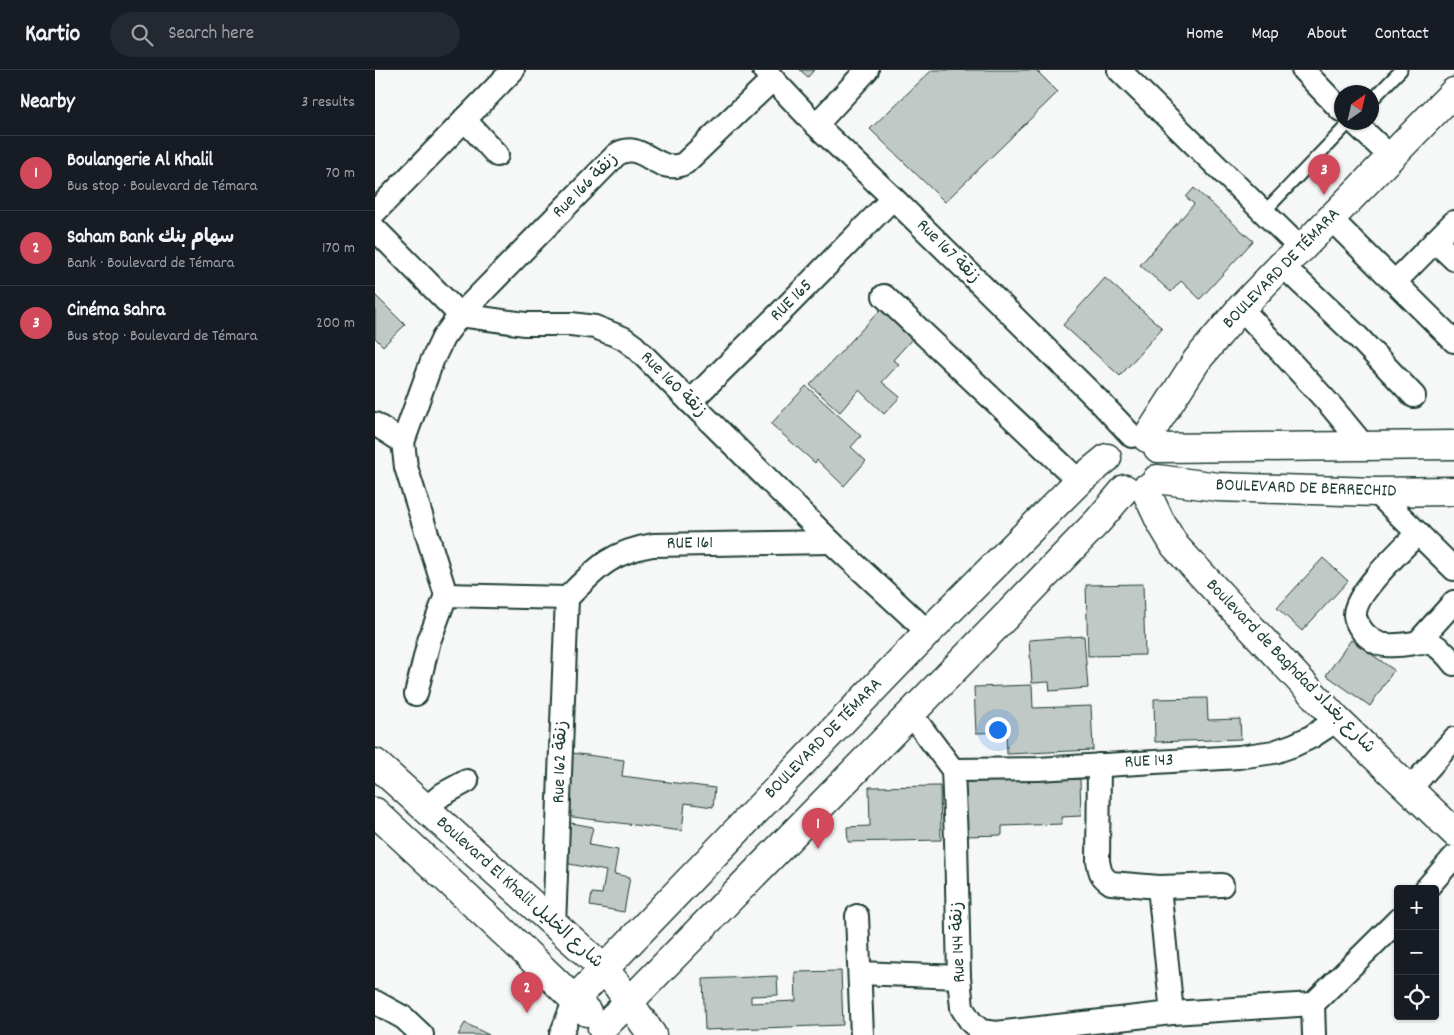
<!DOCTYPE html>
<html lang="en">
<head>
<meta charset="utf-8">
<style>
	:root { --surface:#171b24; --page:#242831; --text:#f1f3f6; --muted:#9ea1a6; --line:#363941; --accent:#d1495b }
	body { margin:0; font-family:Dekko,"Playpen Sans Arabic",sans-serif; background:var(--page); color:var(--text) }
	.controls { position:absolute; right:15px; bottom:15px; display:grid; overflow:hidden; border-radius:5px; box-shadow:0 1px 4px #0004 }
	.controls button { width:45px; height:45px; display:grid; place-items:center; padding:0; border:0; border-bottom:1px solid var(--line); background:var(--surface); color:var(--text); font:25px sans-serif }
	.compass { position:absolute; left:959px; top:15px; width:45px; height:45px; border-radius:50%; background:var(--surface); box-shadow:0 1px 4px #0004; rotate:34deg }
	.you { position:absolute; left:622px; top:659px; width:18px; height:18px; margin:-12px; border:4px solid #fff; border-radius:50%; background:#1a73e8; box-shadow:0 0 0 8px #1a73e833 }
	.badge { display:grid; place-items:center; width:32px; height:32px; border-radius:50%; background:var(--accent); color:#fff; font-size:16px; font-weight:700 }
	.pin { position:absolute; translate:-50% -41px; filter:drop-shadow(0 1px 2px #0008) }
	.pin::after { content:''; position:absolute; top:26px; width:18px; height:15px; background:inherit; clip-path:polygon(0 0,100% 0,50% 100%) }
	.list { margin:0; padding:0; list-style:none }
	h2 { display:flex; justify-content:space-between; align-items:center; height:65px; margin:0; padding:0 20px; font-size:21px }
	h2 small { font-size:16px; font-weight:400; color:var(--muted) }
	.list li { display:grid; grid-template-columns:32px 1fr auto; gap:15px; align-items:center; box-sizing:border-box; height:75px; padding:0 20px; border-top:1px solid var(--line) }
	.list b { display:block; font-size:19px; white-space:nowrap }
	.list p { margin:0; font-size:16px; white-space:nowrap; color:var(--muted) }
	.list em { font-size:16px; font-style:normal; color:var(--muted) }
	.icon { flex:none; width:28px; height:28px; fill:none; stroke:currentColor; stroke-width:2; stroke-linecap:round; stroke-linejoin:round }
	.map { position:relative; flex:none; width:1079px; height:965px; overflow:hidden }
	header { display:flex; align-items:center; gap:30px; box-sizing:border-box; height:70px; padding:0 25px; background:var(--surface); border-bottom:1px solid var(--line) }
	header strong { font-size:24px }
	nav { display:flex; gap:28px; margin-inline-start:auto; font-size:18px }
	.search { width:350px; height:45px; background:var(--page); display:flex; align-items:center; gap:12px; box-sizing:border-box; padding:0 18px; border-radius:28px; color:var(--muted); font-size:19px }
	main { display:flex }
	aside { flex:1; background:var(--surface) }
	.map>svg:first-child { display:block }
	.building { fill:#c0c9c6; stroke:#1f3d34 }
	.lines { fill:none; stroke-linecap:round; stroke-linejoin:round }
	.lane-casing { stroke:#1f3d34; stroke-width:15 }
	.street-casing { stroke:#1f3d34; stroke-width:26 }
	.secondary-casing { stroke:#1f3d34; stroke-width:31 }
	.lane { stroke:#fff; stroke-width:11 }
	.street { stroke:#fff; stroke-width:22 }
	.secondary { stroke:#fff; stroke-width:28 }
	.labels { text-anchor:middle; dominant-baseline:central; stroke-width:4.5; stroke-linejoin:round; paint-order:stroke }
	.street-label { font-size:18px; fill:#1f3d34; stroke:#fff }
</style>
</head>
<body>
<header>
<strong>Kartio</strong>
<div class="search"><svg class="icon" aria-label="search" viewBox="0 0 24 24"><circle cx="10" cy="10" r="6"/><path d="M15 15l6 6"/></svg>Search here</div>
<nav><a>Home</a><a>Map</a><a>About</a><a>Contact</a></nav>
</header>
<main>
<aside>
<h2>Nearby<small>3 results</small></h2>
<ul class="list">
<li><span class="badge">1</span><div><b>Boulangerie Al Khalil</b><p>Bus stop · Boulevard de Témara</p></div><em>70 m</em></li>
<li><span class="badge">2</span><div><b>Saham Bank سهام بنك</b><p>Bank · Boulevard de Témara</p></div><em>170 m</em></li>
<li><span class="badge">3</span><div><b>Cinéma Sahra</b><p>Bus stop · Boulevard de Témara</p></div><em>200 m</em></li>
</ul>
</aside>
<div class="map">
<svg width="1079" height="965" viewBox="0 0 1079 965">
	<rect width="100%" height="100%" fill="#f6f7f7"/>
	<filter id="ink" filterUnits="userSpaceOnUse"><feTurbulence type="fractalNoise" baseFrequency=".02" numOctaves="2"/><feDisplacementMap in="SourceGraphic" scale="10" xChannelSelector="R" yChannelSelector="G"/><feConvolveMatrix kernelMatrix="1 2 1 2 8 2 1 2 1" color-interpolation-filters="sRGB"/></filter>
	<g filter="url(#ink)">
		<!-- building -->
		<g class="building">
			<path d="M425,0H439L433,7Z"/>
			<path d="M557,0H661L683,22L570,132L495,59Z"/>
			<path d="M819,118L878,171L825,229L806,211L796,222L765,195L819,134L811,127Z"/>
			<path d="M730,208L787,258L745,306L688,255Z"/>
			<path d="M0,225L30,255L8,276L0,268Z"/>
			<path d="M506,239L538,268L518,290L524,294L507,312L525,327L509,344L484,320L465,342L435,315Z"/>
			<path d="M431,316L486,366L476,377L491,391L469,416L442,390L440,393L396,354Z"/>
			<path d="M948,488L973,511L927,561L902,538Z"/>
			<path d="M768,514L770,585L713,586L711,515Z"/>
			<path d="M709,566L713,618L675,621L674,612L657,613L654,570Z"/>
			<path d="M976,570L1019,600L995,636L951,605Z"/>
			<path d="M657,615L658,638L716,636L718,680L632,684L631,662L601,663L599,617Z"/>
			<path d="M832,628L833,650L865,649L866,669L780,672L779,629Z"/>
			<path d="M197,683L249,690L247,706L340,718L338,737L310,733L307,761L190,746Z"/>
			<path d="M705,709L706,746L686,747L687,754L627,756V765L591,766L590,712Z"/>
			<path d="M565,716L566,770L473,772L472,757L495,756L494,717Z"/>
			<path d="M191,752L218,757L214,775L243,780L239,804L255,807L249,842L215,836L217,823L227,824L231,801L184,792Z"/>
			<path d="M466,901L468,955L330,960L328,909L402,906L403,925L376,926V933L421,931L420,902Z"/>
			<path d="M90,953L114,965H83Z"/>
		</g>
		<g class="lines">
			<defs>
				<g id="lane">
					<path d="M996,31L1026,0"/>
					<path d="M889,142L975,52"/>
				</g>
				<g id="street">
					<path d="M389,0L441,55L518,128L724,331L757,366"/>
					<path d="M744,0L926,179"/>
					<path d="M928,0L966,40"/>
					<path d="M89,49L122,85"/>
					<path d="M979,52L1016,87"/>
					<path d="M441,55L492,0"/>
					<path d="M0,142L138,0"/>
					<path d="M956,149L1079,271"/>
					<path d="M0,159L85,245L150,254H196L220,257L248,268L259,276L456,472L553,562"/>
					<path d="M1060,171L1079,189"/>
					<path d="M907,195L981,265L1039,326"/>
					<path d="M1020,212L1079,152"/>
					<path d="M509,226L704,411"/>
					<path d="M866,238L956,336L989,376"/>
					<path d="M315,332L410,238L518,128"/>
					<path d="M0,354L28,372"/>
					<path d="M1001,422L1079,499"/>
					<path d="M1043,463C1028,478 979,524 980,545C980,550 985,558 988,562C993,568 1003,575 1011,575C1046,578 1051,558 1079,594"/>
					<path d="M71,525L192,528"/>
					<path d="M192,528C221,499 235,482 278,475L456,472"/>
					<path d="M1043,572L1079,532"/>
					<path d="M41,624L54,571L71,525L31,397L28,372L57,291L68,268L85,245L241,85C266,67 283,108 310,93L398,9"/>
					<path d="M536,644L578,700L581,769L584,907L587,938L596,952L606,961L621,963L797,943L938,934L1023,850"/>
					<path d="M724,695L723,791C725,802 726,807 736,813L784,817L847,815"/>
					<path d="M578,700L663,699L864,687L899,682L919,675L936,667L962,650"/>
					<path d="M1035,719L1079,669"/>
					<path d="M51,738L68,724L92,711"/>
					<path d="M784,817L797,943"/>
					<path d="M1051,819L1079,787"/>
					<path d="M482,846L487,965"/>
					<path d="M179,855L192,528"/>
					<path d="M485,903L584,907"/>
					<path d="M0,932L29,948L47,965"/>
					<path d="M938,934L939,965"/>
					<path d="M186,965L200,929"/>
				</g>
				<g id="secondary">
					<path d="M772,368L822,290L866,238L907,195L926,179L1079,22"/>
					<path d="M783,378L1079,375"/>
					<path d="M782,409L843,417L1001,422L1079,421"/>
					<path d="M770,419L785,451L800,476L962,650L1079,762"/>
					<path d="M0,693L228,898L242,915L277,965"/>
					<path d="M0,742L147,879L212,942"/>
					<path d="M200,929L553,562L704,411L732,388"/>
					<path d="M227,958L254,932L636,541L723,451L750,419"/>
				</g>
			</defs>
			<!-- lane casing -->
			<use href="#lane" class="lane-casing"/>
			<!-- street casing -->
			<use href="#street" class="street-casing"/>
			<!-- secondary casing -->
			<use href="#secondary" class="secondary-casing"/>
			<!-- lane -->
			<use href="#lane" class="lane"/>
			<!-- street -->
			<use href="#street" class="street"/>
			<!-- secondary -->
			<use href="#secondary" class="secondary"/>
		</g>
	</g>
	<g class="labels">
		<!-- street labels -->
		<g class="street-label">
			<text transform="translate(211 116) rotate(-45)">Rue 166 زنقة</text>
			<text transform="translate(573 182) rotate(45)">Rue 167 زنقة</text>
			<text transform="translate(907 199) rotate(-46)">BOULEVARD DE TÉMARA</text>
			<text transform="translate(417 231) rotate(-45)">RUE 165</text>
			<text transform="translate(298 315) rotate(45)">Rue 160 زنقة</text>
			<text transform="translate(931 419) rotate(2)">BOULEVARD DE BERRECHID</text>
			<text transform="translate(315 474) rotate(-1)">RUE 161</text>
			<text transform="translate(915 597) rotate(46)">Boulevard de Baghdad شارع بغداد</text>
			<text transform="translate(449 669) rotate(-46)">BOULEVARD DE TÉMARA</text>
			<text transform="translate(186 692) rotate(-88)">Rue 162 زنقة</text>
			<text transform="translate(774 692) rotate(-3)">RUE 143</text>
			<text transform="translate(144 823) rotate(42)">Boulevard El Khalil شارع الخليل</text>
			<text transform="translate(584 872) rotate(-92)">Rue 144 زنقة</text>
		</g>
	</g>
</svg>
<div class="controls">
<button>+</button>
<button>−</button>
<button><svg class="icon" aria-label="locate" viewBox="0 0 24 24"><circle cx="12" cy="12" r="6"/><path d="M12 2v4M12 18v4M2 12h4M18 12h4"/></svg></button>
</div>
<svg class="compass" viewBox="-18 -18 36 36"><path d="M0-13l5 13h-10z" fill="#e53935"/><path d="M0 13l5-13h-10z" fill="#9ea1a6"/></svg>
<div class="you"></div>
<div class="pin badge" style="left:443px;top:779px">1</div>
<div class="pin badge" style="left:152px;top:943px">2</div>
<div class="pin badge" style="left:949px;top:125px">3</div>
</div>
</main>
</body>
</html>
